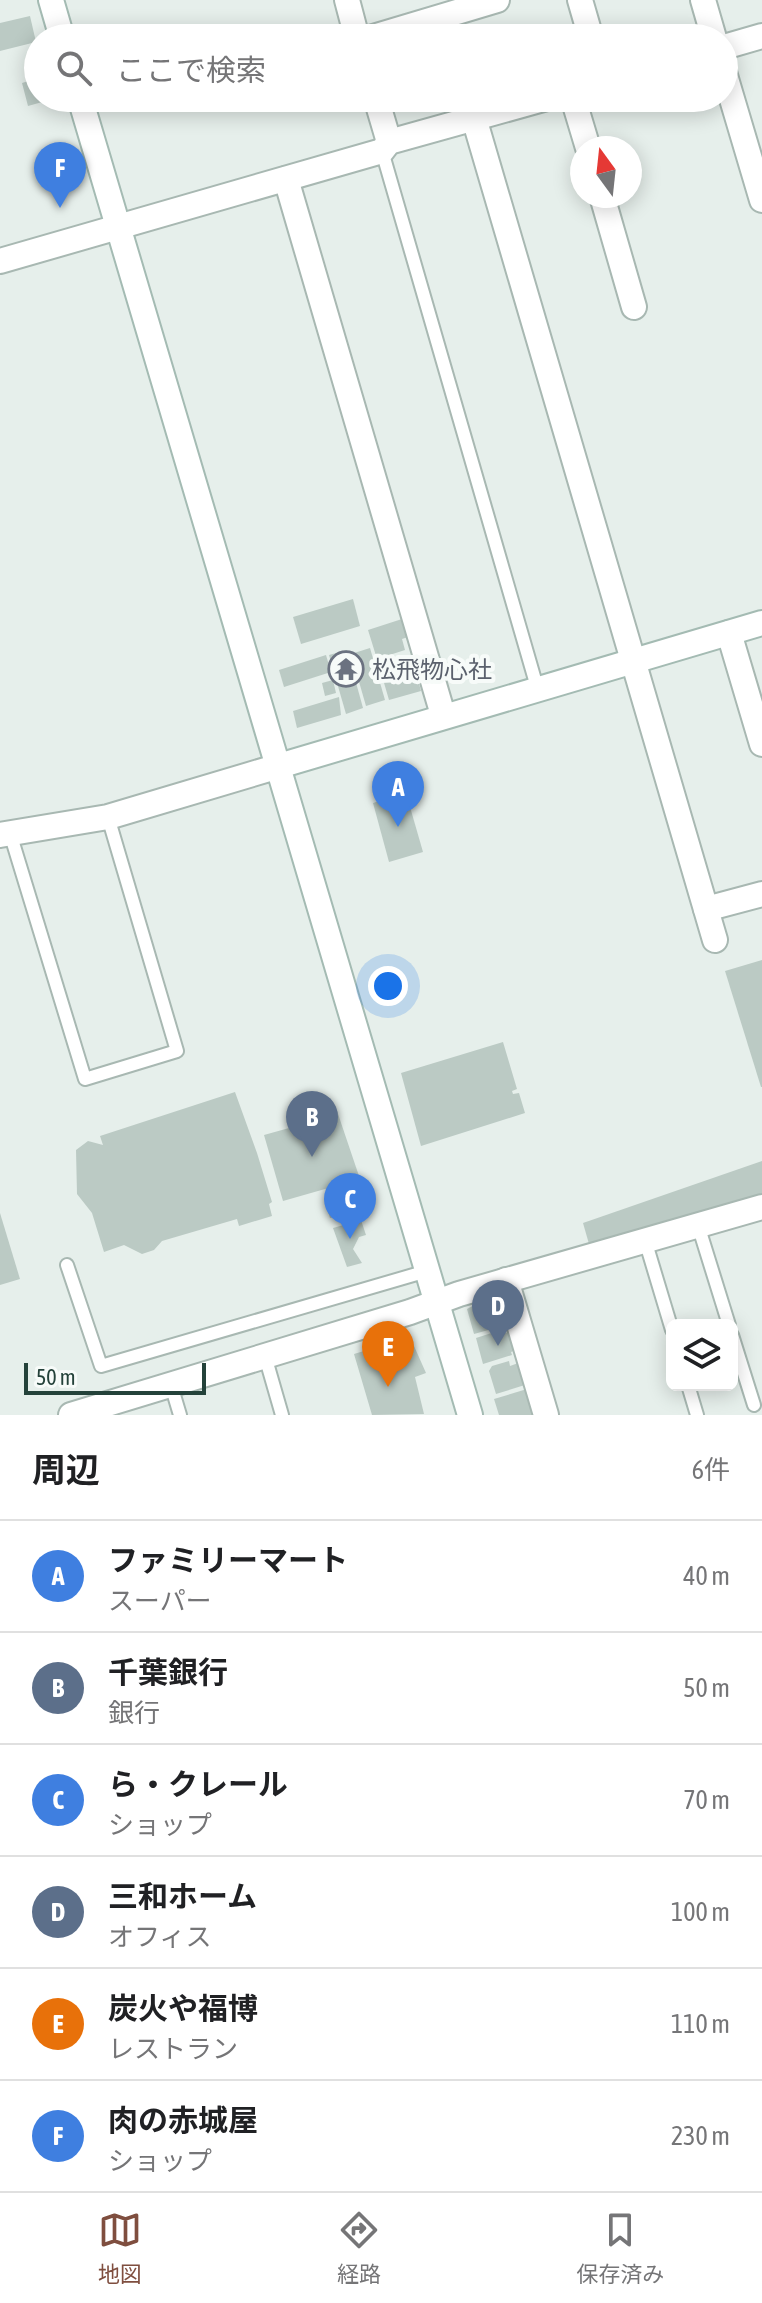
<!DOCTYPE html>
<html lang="ja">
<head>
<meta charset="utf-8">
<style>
	:root { --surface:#fff; --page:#f6f6f6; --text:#202124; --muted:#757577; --line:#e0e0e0; --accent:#7f4e3f }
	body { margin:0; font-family:"Asap Condensed","Noto Sans JP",sans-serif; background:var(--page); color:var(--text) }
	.controls { position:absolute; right:24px; bottom:24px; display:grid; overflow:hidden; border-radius:12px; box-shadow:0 4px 20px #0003 }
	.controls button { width:72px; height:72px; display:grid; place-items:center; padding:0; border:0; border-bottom:2px solid var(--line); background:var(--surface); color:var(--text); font:40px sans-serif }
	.compass { position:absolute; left:570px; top:136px; width:72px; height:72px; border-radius:50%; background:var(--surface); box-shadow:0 4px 20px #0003; rotate:345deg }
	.scale { position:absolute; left:24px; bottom:20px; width:182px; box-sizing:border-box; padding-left:8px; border:4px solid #24423a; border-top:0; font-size:22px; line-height:28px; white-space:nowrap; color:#24423a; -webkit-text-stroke:6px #f7fbf9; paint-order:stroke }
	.you { position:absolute; left:388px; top:986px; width:28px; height:28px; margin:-20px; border:6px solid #fff; border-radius:50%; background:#1a73e8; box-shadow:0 0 0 12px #1a73e833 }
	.badge { display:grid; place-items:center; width:52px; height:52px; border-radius:50%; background:var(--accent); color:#fff; font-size:26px; font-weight:700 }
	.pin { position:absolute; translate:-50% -66px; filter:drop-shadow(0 2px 4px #0008) }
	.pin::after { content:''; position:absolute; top:42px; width:28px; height:24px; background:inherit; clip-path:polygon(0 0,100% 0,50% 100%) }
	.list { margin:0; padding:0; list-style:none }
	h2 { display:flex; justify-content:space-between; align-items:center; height:104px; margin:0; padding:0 32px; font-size:34px }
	h2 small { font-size:26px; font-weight:400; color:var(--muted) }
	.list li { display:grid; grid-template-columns:52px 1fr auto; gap:24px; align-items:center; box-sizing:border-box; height:112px; padding:0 32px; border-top:2px solid var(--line) }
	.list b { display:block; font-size:30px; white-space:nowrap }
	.list p { margin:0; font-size:26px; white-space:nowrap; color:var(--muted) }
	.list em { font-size:26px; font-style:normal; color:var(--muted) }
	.icon { flex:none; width:44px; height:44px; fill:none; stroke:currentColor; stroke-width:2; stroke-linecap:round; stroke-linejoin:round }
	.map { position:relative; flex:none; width:762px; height:1415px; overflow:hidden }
	.search { position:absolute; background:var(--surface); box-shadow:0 4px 20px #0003; left:24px; right:24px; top:24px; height:88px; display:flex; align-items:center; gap:20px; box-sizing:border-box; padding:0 28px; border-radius:44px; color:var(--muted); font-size:30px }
	.sheet { height:776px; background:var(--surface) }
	nav { display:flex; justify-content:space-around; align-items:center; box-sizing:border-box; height:112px; border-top:2px solid var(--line); background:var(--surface); font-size:22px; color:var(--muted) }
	nav a { display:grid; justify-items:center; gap:4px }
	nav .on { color:var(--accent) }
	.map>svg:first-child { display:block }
	.building { fill:#bbcac4 }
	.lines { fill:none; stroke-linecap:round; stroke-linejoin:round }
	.lane-casing { stroke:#a8b8b2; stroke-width:16 }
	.street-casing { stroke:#a8b8b2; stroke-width:28 }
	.secondary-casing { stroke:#a4bbb3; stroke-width:28 }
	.lane { stroke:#fff; stroke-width:12 }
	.street { stroke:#fff; stroke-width:24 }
	.secondary { stroke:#fff; stroke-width:24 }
	.labels { text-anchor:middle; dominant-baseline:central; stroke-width:8; stroke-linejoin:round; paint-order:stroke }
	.worship-label { font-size:24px; fill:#5b616d; stroke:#f7fbf9; text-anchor:start }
</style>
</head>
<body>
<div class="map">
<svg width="762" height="1415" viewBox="0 0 762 1415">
	<rect width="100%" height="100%" fill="#e6efeb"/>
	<!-- building -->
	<g class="building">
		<path d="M30,16L36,42L0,51V23Z"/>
		<path d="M38,78V98L53,99L28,106L22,83Z"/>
		<path d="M353,599L360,626L301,644L293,617Z"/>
		<path d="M402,619L408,637L402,639L405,650L377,659L368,630Z"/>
		<path d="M370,648L385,700L366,706L351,654Z"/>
		<path d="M347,650L363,708L346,714L329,655Z"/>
		<path d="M326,655L331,672L284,687L279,670Z"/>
		<path d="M402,663L408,664L410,671L415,669L421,691L389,700L380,669Z"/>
		<path d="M333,680L336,693L325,696L322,683Z"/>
		<path d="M339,697L341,715L297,728L293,711Z"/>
		<path d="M406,793L423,852L389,862L373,803Z"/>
		<path d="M762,960V1087H761L725,971Z"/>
		<path d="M503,1042L517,1089L512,1091L513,1094L519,1093L525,1113L421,1146L401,1073Z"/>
		<path d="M235,1092L257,1153L272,1202L269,1204L272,1216L239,1226L237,1219L162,1241L154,1250L142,1254L124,1245L104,1252L92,1213L77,1194L76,1150L88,1141L103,1145L100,1136Z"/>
		<path d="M335,1105L360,1179L283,1201L264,1135L325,1118L322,1109Z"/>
		<path d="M762,1161V1197L591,1251L583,1223Z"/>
		<path d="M348,1192L354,1212L330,1218L324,1199Z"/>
		<path d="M0,1213L20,1279L0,1285Z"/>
		<path d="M361,1220L366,1235L359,1237L353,1249L362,1263L347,1267L333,1228Z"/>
		<path d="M502,1294L510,1322L493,1327L485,1299Z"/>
		<path d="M484,1300L492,1329L474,1334L467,1309Z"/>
		<path d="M504,1329L505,1333L510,1332L516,1350L511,1352L512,1355L483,1364L476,1338Z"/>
		<path d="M410,1337L426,1373L415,1377L424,1414L372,1415L354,1354Z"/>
		<path d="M509,1361L510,1366L521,1362L528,1384L496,1394L489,1371L492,1366Z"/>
		<path d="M527,1389L536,1415H499L494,1399Z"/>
	</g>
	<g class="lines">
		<defs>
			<g id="lane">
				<path d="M382,151L537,687"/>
				<path d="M10,833L85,1079L177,1051L108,817"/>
				<path d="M698,1225L729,1325"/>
				<path d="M645,1240L672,1330"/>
				<path d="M67,1265L101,1366L427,1271"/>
				<path d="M732,1335L754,1405"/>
				<path d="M265,1356L282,1415"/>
				<path d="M171,1385L180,1415"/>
				<path d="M688,1385L697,1415"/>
			</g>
			<g id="street">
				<path d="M347,0L357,38"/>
				<path d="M580,0L591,38"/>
				<path d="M703,0L714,38"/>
				<path d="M370,38L497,0"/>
				<path d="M724,47L762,36"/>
				<path d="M724,72L762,200"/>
				<path d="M376,98L389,142"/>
				<path d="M573,98L588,148"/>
				<path d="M474,118L715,940"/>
				<path d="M286,179L443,715"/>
				<path d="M602,196L634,307"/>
				<path d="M0,261L382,151L389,142L547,98"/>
				<path d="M729,633L762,744"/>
				<path d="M0,835L108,817L279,766"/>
				<path d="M706,909L762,894"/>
				<path d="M506,1280L546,1415"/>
				<path d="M71,1415L410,1312L459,1294L762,1207"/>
			</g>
			<g id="secondary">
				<path d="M51,0L62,38"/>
				<path d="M80,98L470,1415"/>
				<path d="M279,766L762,623"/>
			</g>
		</defs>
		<!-- lane casing -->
		<use href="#lane" class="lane-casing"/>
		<!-- street casing -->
		<use href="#street" class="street-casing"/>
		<!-- secondary casing -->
		<use href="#secondary" class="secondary-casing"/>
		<!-- lane -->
		<use href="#lane" class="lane"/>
		<!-- street -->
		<use href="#street" class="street"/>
		<!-- secondary -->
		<use href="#secondary" class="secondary"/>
	</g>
	<!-- icons -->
	<defs>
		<symbol id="temple-ring" viewBox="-11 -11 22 22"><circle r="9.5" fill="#f7fbf9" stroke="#6b7280" stroke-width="1.5"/><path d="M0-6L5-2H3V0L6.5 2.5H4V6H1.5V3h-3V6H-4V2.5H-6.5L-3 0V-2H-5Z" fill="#6b7280"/></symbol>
	</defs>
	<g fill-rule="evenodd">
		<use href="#temple-ring" x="326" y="649" width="40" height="40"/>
	</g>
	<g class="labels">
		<!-- worship labels -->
		<g class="worship-label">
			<text x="372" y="669">松飛物心社</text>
		</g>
	</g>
</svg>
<div class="controls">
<button><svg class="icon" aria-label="layers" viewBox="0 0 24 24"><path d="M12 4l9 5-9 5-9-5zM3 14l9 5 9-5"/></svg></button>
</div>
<svg class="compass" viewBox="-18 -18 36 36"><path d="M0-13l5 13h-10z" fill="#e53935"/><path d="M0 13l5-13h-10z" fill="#757577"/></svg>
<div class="scale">50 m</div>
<div class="you"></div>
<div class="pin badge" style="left:398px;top:827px;background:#3f7fe0">A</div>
<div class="pin badge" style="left:312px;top:1157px;background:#5c6f8a">B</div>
<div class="pin badge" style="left:350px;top:1239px;background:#3f7fe0">C</div>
<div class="pin badge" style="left:498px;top:1346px;background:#5c6f8a">D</div>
<div class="pin badge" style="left:388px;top:1387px;background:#e8710a">E</div>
<div class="pin badge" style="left:60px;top:208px;background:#3f7fe0">F</div>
<div class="search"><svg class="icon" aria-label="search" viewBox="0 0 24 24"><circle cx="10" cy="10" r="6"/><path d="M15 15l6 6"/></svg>ここで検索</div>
</div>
<section class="sheet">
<h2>周辺<small>6件</small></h2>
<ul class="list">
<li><span class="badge" style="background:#3f7fe0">A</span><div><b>ファミリーマート</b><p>スーパー</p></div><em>40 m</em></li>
<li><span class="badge" style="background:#5c6f8a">B</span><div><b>千葉銀行</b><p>銀行</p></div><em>50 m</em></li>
<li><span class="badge" style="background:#3f7fe0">C</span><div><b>ら・クレール</b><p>ショップ</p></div><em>70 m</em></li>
<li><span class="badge" style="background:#5c6f8a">D</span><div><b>三和ホーム</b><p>オフィス</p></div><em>100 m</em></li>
<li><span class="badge" style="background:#e8710a">E</span><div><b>炭火や福博</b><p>レストラン</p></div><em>110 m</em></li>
<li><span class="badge" style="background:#3f7fe0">F</span><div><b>肉の赤城屋</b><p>ショップ</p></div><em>230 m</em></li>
</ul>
</section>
<nav>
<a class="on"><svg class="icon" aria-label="map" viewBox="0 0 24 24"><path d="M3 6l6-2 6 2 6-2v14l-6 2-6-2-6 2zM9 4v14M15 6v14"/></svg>地図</a>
<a><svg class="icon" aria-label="directions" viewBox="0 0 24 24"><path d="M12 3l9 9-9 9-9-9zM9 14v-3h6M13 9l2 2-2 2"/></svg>経路</a>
<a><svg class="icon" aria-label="saved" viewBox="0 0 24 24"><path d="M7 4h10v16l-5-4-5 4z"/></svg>保存済み</a>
</nav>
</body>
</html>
